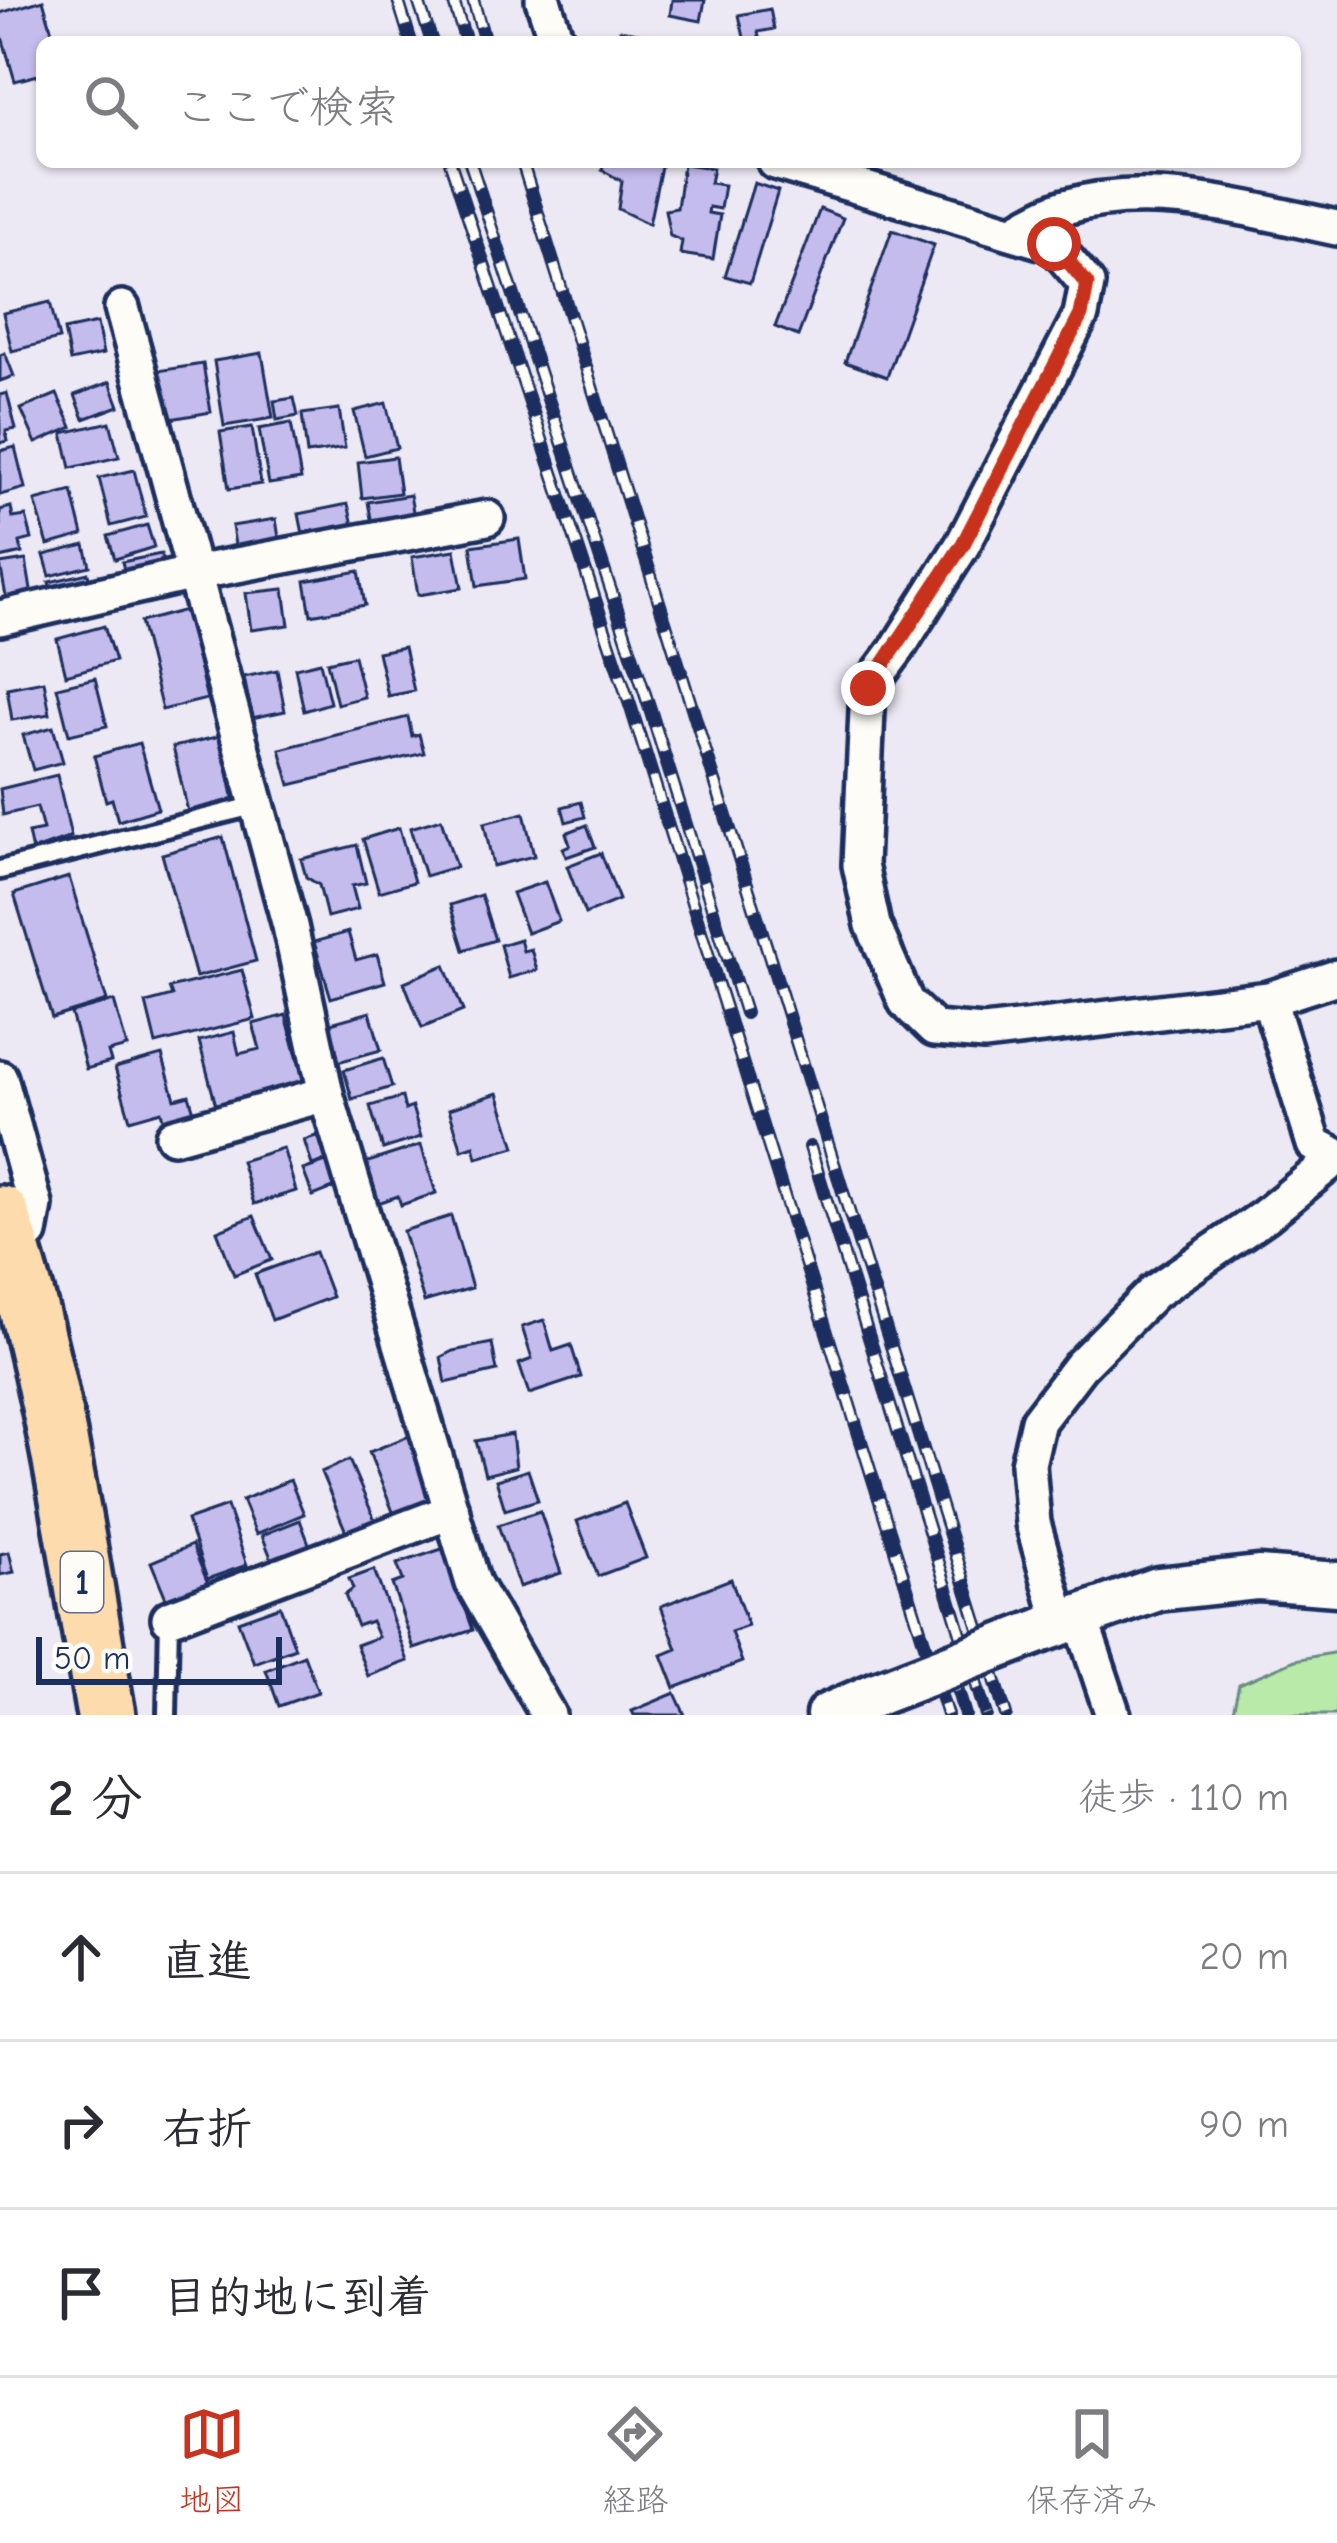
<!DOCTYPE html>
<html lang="ja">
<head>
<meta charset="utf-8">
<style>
	:root { --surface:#fff; --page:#f7f7f7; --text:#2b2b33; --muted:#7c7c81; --line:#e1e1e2; --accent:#c8321e }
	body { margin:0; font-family:"Comic Neue","Klee One",sans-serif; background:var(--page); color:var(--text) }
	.scale { position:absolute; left:36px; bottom:30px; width:246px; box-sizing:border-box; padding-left:12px; border:6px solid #1b2f5e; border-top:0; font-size:33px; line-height:42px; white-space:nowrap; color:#1b2f5e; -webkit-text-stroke:9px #fdfcf7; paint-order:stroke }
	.stop { position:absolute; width:36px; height:36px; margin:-27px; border:9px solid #c8321e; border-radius:50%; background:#fff }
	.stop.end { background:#c8321e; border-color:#fff; box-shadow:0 3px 12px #0008 }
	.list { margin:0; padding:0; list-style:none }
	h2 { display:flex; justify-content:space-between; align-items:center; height:156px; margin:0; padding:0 48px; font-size:51px }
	h2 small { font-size:39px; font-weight:400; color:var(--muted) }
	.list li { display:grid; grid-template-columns:78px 1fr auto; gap:36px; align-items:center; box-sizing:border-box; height:168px; padding:0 48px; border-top:3px solid var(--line) }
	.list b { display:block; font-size:45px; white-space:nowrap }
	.list em { font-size:39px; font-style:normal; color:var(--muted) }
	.icon { flex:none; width:66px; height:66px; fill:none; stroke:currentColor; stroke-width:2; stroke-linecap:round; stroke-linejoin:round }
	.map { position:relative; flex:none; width:1337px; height:1715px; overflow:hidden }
	.search { position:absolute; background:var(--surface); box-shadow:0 3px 9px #0004; left:36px; right:36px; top:36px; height:132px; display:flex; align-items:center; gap:30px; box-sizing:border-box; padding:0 42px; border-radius:18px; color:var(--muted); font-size:45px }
	.sheet { height:660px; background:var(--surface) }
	nav { display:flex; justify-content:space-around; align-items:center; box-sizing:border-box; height:168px; border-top:3px solid var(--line); background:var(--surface); font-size:33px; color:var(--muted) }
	nav a { display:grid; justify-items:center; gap:6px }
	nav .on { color:var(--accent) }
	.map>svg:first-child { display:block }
	.green { fill:#b9eaaa; stroke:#6a8c84; stroke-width:3 }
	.building { fill:#c5bcee; stroke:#1b2f5e; stroke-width:3 }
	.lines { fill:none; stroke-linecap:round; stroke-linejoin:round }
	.service-casing { stroke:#1b2f5e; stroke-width:26 }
	.minor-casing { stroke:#1b2f5e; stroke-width:42 }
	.tertiary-casing { stroke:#1b2f5e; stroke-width:51 }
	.trunk-casing { stroke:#1b2f5e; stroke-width:66 }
	.service { stroke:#fdfcf7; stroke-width:16 }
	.minor { stroke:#fdfcf7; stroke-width:33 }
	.tertiary { stroke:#fdfcf7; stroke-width:42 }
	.trunk { stroke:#fedbac; stroke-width:57 }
	.rail-casing { stroke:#1b2f5e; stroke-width:14 }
	.rail { stroke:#fdfcf7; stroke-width:9; stroke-dasharray:27; stroke-linecap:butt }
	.tertiary-bridge-casing { stroke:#1b2f5e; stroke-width:51; stroke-linecap:butt }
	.tertiary-bridge { stroke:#fdfcf7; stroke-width:42 }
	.route { stroke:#c8321e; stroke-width:15 }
	.labels { text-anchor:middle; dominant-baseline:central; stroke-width:9; stroke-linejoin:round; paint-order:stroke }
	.shield { fill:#fdfcf7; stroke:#5f6c8c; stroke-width:3 }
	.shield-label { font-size:36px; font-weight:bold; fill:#1b2f5e }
</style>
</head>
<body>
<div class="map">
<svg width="1337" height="1715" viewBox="0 0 1337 1715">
	<rect width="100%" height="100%" fill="#ece9f4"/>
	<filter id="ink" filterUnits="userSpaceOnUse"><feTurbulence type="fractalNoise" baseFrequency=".00833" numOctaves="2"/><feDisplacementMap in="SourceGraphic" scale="24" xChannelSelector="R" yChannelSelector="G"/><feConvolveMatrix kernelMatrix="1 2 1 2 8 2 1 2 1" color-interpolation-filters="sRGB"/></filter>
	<g filter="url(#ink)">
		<!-- green -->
		<path class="green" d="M1337,1652V1715H1232L1239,1684L1295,1660Z"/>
		<!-- building -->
		<g class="building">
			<path d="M43,0L55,42H42V74L15,81L0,30V13Z"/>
			<path d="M672,0H705L701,21L670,15Z"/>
			<path d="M770,9L774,29L758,32L760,42H745L739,15Z"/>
			<path d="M620,30L670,39L669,42H618Z"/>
			<path d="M604,162H662L649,224L618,209L622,181L602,170Z"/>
			<path d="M683,164L713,168L710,183L724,185L720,209L709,207L708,213L720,215L713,259L680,254L682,241L670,236L665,210L677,208Z"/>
			<path d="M754,183L778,191L750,283L725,276Z"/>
			<path d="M820,209L843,218L798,336L775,327Z"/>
			<path d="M892,230L934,245L887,377L845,362Z"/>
			<path d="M50,302L59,339L12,351L3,313Z"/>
			<path d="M97,323L103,354L70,361L64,330Z"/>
			<path d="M5,353L14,376L0,381V355Z"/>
			<path d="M262,353L273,418L224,426L214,361Z"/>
			<path d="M203,364L211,412L159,421L151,372Z"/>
			<path d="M110,382L119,406L84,419L75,395Z"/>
			<path d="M7,393L16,429L6,431L8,441L0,443V395Z"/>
			<path d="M57,394L72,427L36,443L21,409Z"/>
			<path d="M294,398L298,416L277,420L274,401Z"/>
			<path d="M386,403L397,448L365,456L354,411Z"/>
			<path d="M339,409L345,448L307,454L302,414Z"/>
			<path d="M110,422L119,457L71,468L63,433Z"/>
			<path d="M291,423L301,479L269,484L259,429Z"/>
			<path d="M252,427L261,484L229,489L220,432Z"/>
			<path d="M15,447L25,488L0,495V451Z"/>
			<path d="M395,457L400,493L362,498L358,462Z"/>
			<path d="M134,470L146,517L111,526L99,478Z"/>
			<path d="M72,491L83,535L48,545L35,501Z"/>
			<path d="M410,495L415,522L373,529L368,502Z"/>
			<path d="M348,504L355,533L305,544L299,514Z"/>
			<path d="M11,507L13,518L26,516L32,539L20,542L22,553L0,558V510Z"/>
			<path d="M276,519L281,551L237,558L232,526Z"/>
			<path d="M147,525L154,547L115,559L108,536Z"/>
			<path d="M519,539L525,579L477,586L471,546Z"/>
			<path d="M85,545L90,566L50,576L44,555Z"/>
			<path d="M455,550L462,588L418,595L412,557Z"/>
			<path d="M161,554L165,573L127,581L122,562Z"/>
			<path d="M26,560L33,602L8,607L0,564Z"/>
			<path d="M359,571L365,605L311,615L305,581Z"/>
			<path d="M88,573L92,590L53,599L49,582Z"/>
			<path d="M284,589L289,625L251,630L246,593Z"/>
			<path d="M185,610L207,699L162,710L140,622Z"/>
			<path d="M104,626L115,661L66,675L57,639Z"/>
			<path d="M404,647L414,691L388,696L378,652Z"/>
			<path d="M354,656L364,697L337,704L327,662Z"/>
			<path d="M320,662L330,703L304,711L295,668Z"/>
			<path d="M277,670L285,711L252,718L244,677Z"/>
			<path d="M95,678L107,726L69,735L57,687Z"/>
			<path d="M44,681L50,714L12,720L7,688Z"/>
			<path d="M408,717L412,736L419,734L424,753L290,785L280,749Z"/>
			<path d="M53,727L63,762L33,770L23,735Z"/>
			<path d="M220,736L235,805L189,816L173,747Z"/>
			<path d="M139,743L158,809L118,821L112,799L106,801L94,756Z"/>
			<path d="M57,775L71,837L32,851L28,833L43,830L37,807L3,815L0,789Z"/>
			<path d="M581,802L585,817L566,822L562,807Z"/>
			<path d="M524,813L534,856L493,866L484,823Z"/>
			<path d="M441,819L456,867L425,876L410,828Z"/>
			<path d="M587,825L595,847L566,857L563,848L570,845L566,833Z"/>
			<path d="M399,828L414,882L379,892L363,839Z"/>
			<path d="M223,837L256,961L196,977L162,854Z"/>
			<path d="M357,845L366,883L352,886L358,909L327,917L319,885L306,877L301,859Z"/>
			<path d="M601,853L619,900L585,914L567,866Z"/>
			<path d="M69,877L107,1001L52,1018L14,894Z"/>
			<path d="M545,882L559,921L527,933L512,893Z"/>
			<path d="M481,895L495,940L464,950L450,905Z"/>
			<path d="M348,932L356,960L377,954L385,982L331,998L314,942Z"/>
			<path d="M520,939L523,951L531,949L537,970L509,978L500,945Z"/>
			<path d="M445,965L463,1011L422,1028L404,982Z"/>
			<path d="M242,970L255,1019L156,1044L146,1003L172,996L169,988Z"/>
			<path d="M114,1001L127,1047L108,1052L111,1062L86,1069L71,1013Z"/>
			<path d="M370,1012L381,1050L338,1062L327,1024Z"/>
			<path d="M286,1015L307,1094L219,1117L199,1041L234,1032L239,1054L260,1049L253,1024Z"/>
			<path d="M162,1055L175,1099L189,1095L197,1122L166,1130L161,1111L130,1120L115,1068Z"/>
			<path d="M383,1058L392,1087L352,1099L344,1070Z"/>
			<path d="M498,1093L515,1147L477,1158L474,1146L462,1150L449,1109Z"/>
			<path d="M402,1097L405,1110L412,1107L421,1137L383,1149L370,1106Z"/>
			<path d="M322,1134L331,1159L312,1165L304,1140Z"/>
			<path d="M421,1145L436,1193L401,1205L398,1196L378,1203L365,1163Z"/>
			<path d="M283,1148L296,1191L254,1204L241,1161Z"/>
			<path d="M332,1160L341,1185L313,1196L303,1170Z"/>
			<path d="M254,1216L272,1260L234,1275L217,1231Z"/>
			<path d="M451,1216L472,1288L424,1302L403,1231Z"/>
			<path d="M315,1252L332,1297L272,1320L255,1274Z"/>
			<path d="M544,1320L553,1351L571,1345L581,1377L529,1394L519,1364L532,1359L522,1327Z"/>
			<path d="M492,1343L497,1371L446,1383L441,1357L453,1351Z"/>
			<path d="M512,1434L516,1467L485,1475L476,1441Z"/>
			<path d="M409,1436L438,1508L398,1524L369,1452Z"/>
			<path d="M349,1460L381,1534L352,1546L321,1472Z"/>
			<path d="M528,1470L538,1500L505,1510L496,1480Z"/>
			<path d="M290,1480L304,1514L256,1534L242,1500Z"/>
			<path d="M625,1503L646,1558L598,1576L577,1521Z"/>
			<path d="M227,1506L247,1565L207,1579L187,1520Z"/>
			<path d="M540,1511L561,1573L519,1587L498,1525Z"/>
			<path d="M300,1520L314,1557L274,1565L262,1535Z"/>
			<path d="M192,1545L217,1605L176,1622L151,1562Z"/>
			<path d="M445,1548L473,1630L414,1649L392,1584L403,1580L397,1564Z"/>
			<path d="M9,1552L14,1572L0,1575V1554Z"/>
			<path d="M374,1570L408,1661L368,1676L356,1645L378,1637L371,1621L357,1626L345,1595L353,1589L349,1579Z"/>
			<path d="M731,1579L748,1626L731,1632L742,1662L675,1688L662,1655L677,1649L661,1606Z"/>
			<path d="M280,1606L295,1648L254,1663L238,1621Z"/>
			<path d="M304,1655L318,1692L279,1706L266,1670Z"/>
			<path d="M675,1693L685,1715H634L632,1711Z"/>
		</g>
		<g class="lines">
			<defs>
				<g id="service">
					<path d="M0,870L257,805"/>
					<path d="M167,1715L169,1618"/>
				</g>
				<g id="minor">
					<path d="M543,0L557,42"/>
					<path d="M775,162L1054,245L1087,284L1081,315L963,544L897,649L868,688L860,865L873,925L906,1002L934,1029L984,1033L1269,999L1337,977"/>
					<path d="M1014,232C1030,223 1048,212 1065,207C1153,181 1250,210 1337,228"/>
					<path d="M122,308L290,926L326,1094L473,1583L548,1715"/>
					<path d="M0,618L194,573L487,518"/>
					<path d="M1269,999L1314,1144L1337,1156"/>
					<path d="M0,1078L35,1205L30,1233L12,1249"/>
					<path d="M173,1136L326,1094"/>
					<path d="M1080,1616L1113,1715"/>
					<path d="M169,1618L452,1511"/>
					<path d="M1061,1623L1033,1523L1028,1464L1038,1421L1080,1366L1154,1292L1265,1216L1337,1157"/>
				</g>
				<g id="tertiary">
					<path d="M1043,1630L1158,1589L1258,1578L1337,1584"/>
					<path d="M828,1715L879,1693"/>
				</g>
				<path id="trunk" d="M0,1215C54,1371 77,1553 106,1715"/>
			</defs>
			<!-- service casing -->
			<use href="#service" class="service-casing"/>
			<!-- minor casing -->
			<use href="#minor" class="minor-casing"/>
			<!-- tertiary casing -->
			<use href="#tertiary" class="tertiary-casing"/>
			<!-- trunk casing -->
			<use href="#trunk" class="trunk-casing"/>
			<!-- service -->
			<use href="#service" class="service"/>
			<!-- minor -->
			<use href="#minor" class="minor"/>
			<!-- tertiary -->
			<use href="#tertiary" class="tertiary"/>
			<!-- trunk -->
			<use href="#trunk" class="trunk"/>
			<defs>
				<g id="rail">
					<path d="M398,0L411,42"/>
					<path d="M418,0L432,42"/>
					<path d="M453,0L466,42"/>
					<path d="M473,0L485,42"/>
					<path d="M450,162L631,708L947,1715"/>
					<path d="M470,162L649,706L745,1013"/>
					<path d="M522,162L1006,1715"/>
					<path d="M810,1147L986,1715"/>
					<path d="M950,1665L965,1715"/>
				</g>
			</defs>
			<!-- rail casing -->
			<use href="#rail" class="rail-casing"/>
			<!-- rail -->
			<use href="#rail" class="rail"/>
			<defs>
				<path id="tertiary-bridge" d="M879,1693L1043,1630"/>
			</defs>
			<!-- tertiary-bridge casing -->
			<use href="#tertiary-bridge" class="tertiary-bridge-casing"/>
			<!-- tertiary-bridge -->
			<use href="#tertiary-bridge" class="tertiary-bridge"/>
		</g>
	</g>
	<g class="lines" filter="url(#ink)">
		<!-- route -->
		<path class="route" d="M868,688L963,544L1081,315L1087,284L1054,244"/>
	</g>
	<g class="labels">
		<!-- shield labels -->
		<rect class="shield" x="61" y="1552" width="42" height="60" rx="9"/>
		<g class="shield-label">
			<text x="82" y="1582">1</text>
		</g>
	</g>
</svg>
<div class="scale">50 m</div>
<div class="stop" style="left:1054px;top:244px"></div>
<div class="stop end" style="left:868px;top:688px"></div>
<div class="search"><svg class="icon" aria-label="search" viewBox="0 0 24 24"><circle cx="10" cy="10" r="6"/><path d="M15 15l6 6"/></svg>ここで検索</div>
</div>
<section class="sheet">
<h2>2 分<small>徒歩 · 110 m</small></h2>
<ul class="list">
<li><svg class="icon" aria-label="ahead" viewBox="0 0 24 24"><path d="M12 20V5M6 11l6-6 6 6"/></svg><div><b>直進</b></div><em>20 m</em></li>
<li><svg class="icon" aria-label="right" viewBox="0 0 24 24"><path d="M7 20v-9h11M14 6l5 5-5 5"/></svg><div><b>右折</b></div><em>90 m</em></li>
<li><svg class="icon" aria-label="arrive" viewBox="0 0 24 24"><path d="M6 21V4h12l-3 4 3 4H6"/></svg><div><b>目的地に到着</b></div></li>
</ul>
</section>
<nav>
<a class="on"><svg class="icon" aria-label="map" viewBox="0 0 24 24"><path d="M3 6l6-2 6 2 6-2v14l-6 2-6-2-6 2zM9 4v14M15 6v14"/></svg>地図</a>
<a><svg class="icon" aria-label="directions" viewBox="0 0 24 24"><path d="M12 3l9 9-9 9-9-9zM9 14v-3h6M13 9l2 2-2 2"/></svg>経路</a>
<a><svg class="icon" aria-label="saved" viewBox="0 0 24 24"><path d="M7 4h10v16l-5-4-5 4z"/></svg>保存済み</a>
</nav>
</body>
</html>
